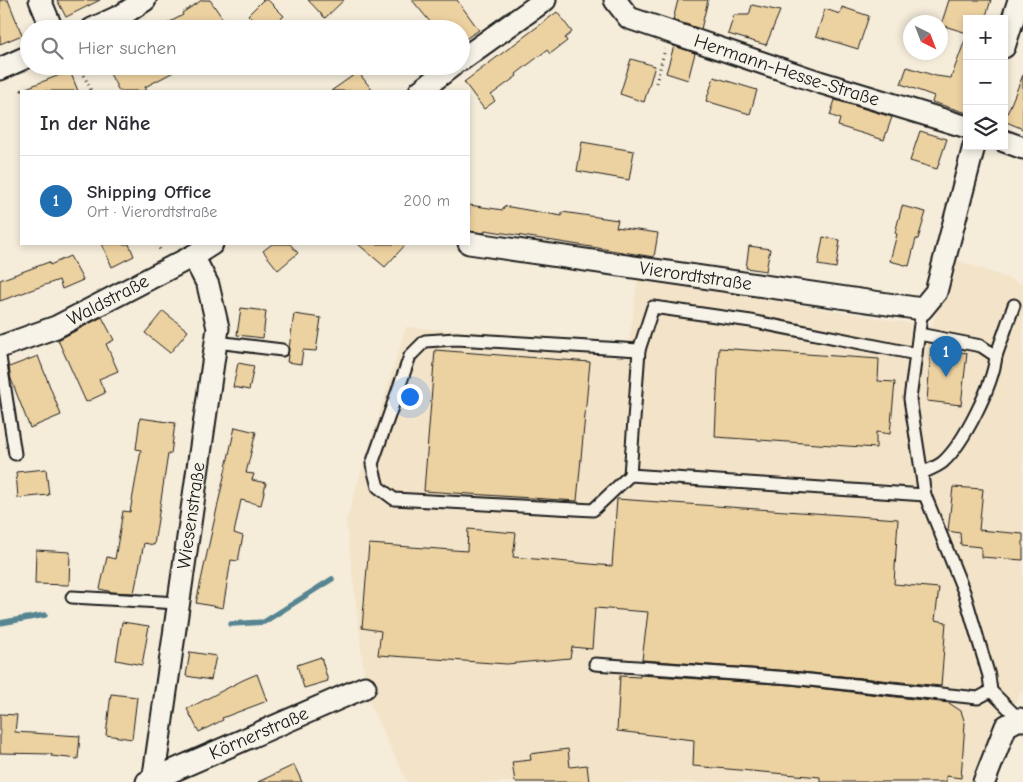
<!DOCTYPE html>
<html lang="de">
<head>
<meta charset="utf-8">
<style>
	:root { --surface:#fff; --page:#f7f7f7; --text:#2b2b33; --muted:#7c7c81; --line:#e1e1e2; --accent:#1f6fb2 }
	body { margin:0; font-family:"Comic Neue",sans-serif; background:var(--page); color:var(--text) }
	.controls { position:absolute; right:15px; top:15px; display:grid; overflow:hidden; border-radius:0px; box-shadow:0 2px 8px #0003 }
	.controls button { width:45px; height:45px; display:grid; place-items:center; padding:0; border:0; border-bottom:1px solid var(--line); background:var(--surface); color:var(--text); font:25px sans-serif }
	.compass { position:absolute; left:903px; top:15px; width:45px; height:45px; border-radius:50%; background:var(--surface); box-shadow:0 2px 8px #0003; rotate:138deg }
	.you { position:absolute; left:409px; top:396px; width:18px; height:18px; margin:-12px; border:4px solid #fff; border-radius:50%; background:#1a73e8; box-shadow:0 0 0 8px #1a73e833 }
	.badge { display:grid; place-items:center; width:32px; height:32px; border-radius:50%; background:var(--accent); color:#fff; font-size:16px; font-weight:700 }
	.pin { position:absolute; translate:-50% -41px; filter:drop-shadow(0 1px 2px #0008) }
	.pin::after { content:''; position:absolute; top:26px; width:18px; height:15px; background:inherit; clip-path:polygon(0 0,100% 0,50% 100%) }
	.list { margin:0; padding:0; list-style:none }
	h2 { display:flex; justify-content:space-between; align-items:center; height:65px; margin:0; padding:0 20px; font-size:21px }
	h2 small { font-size:16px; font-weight:400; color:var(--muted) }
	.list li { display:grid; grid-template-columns:32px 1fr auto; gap:15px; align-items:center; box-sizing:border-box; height:90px; padding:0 20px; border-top:1px solid var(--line) }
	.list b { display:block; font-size:19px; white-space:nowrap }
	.list p { margin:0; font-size:16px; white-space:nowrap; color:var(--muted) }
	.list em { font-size:16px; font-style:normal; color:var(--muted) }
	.icon { flex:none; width:28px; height:28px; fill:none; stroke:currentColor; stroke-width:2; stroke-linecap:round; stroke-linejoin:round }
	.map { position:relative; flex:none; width:1023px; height:782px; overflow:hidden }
	.search { position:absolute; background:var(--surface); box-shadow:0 2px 8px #0003; left:20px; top:20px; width:450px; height:55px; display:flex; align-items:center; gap:12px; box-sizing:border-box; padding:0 18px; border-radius:28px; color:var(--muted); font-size:19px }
	.panel { position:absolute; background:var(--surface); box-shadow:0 2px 8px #0003; left:20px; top:90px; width:450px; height:155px; border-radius:0px }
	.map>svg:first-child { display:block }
	.built { fill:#f3e4c9 }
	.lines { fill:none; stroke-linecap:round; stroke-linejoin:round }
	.stream { stroke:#578591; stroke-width:5.5 }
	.building { fill:#edd2a1; stroke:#1c1c1c }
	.lane-casing { stroke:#1c1c1c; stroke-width:15 }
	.street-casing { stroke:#1c1c1c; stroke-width:25 }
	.path { stroke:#1c1c1c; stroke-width:3; stroke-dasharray:1 4; stroke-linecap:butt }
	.lane { stroke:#f7f3e8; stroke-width:11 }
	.street { stroke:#f7f3e8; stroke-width:21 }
	.labels { text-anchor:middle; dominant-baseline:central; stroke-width:5; stroke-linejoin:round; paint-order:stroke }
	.street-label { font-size:19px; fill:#1c1c1c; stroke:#f7f3e8 }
</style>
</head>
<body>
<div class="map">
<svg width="1023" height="782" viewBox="0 0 1023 782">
	<rect width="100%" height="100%" fill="#f5ecda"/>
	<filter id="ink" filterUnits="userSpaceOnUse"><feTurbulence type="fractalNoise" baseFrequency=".02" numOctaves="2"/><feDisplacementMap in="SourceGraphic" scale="10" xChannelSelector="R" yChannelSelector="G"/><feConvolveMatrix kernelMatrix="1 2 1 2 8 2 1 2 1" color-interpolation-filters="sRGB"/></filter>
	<g filter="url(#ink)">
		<!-- built -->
		<path class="built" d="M952,258L1023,284V690L989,744L974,782H407L367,698L346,521L406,327L629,342L638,278L932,327Z"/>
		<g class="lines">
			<!-- stream -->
			<g class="stream">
				<path d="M0,623L45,615"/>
				<path d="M231,624L264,622L332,579"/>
			</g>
		</g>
		<!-- building -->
		<g class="building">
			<path d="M0,0H8L22,35L0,44Z"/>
			<path d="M57,0H100L66,17Z"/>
			<path d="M202,0H210L223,19L208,29H157L183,15L182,13Z"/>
			<path d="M263,0H268L284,16L270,29H262L248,15Z"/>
			<path d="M308,0H344L325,18Z"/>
			<path d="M412,0H457L479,30L461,42V29H436Z"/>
			<path d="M678,0H708L701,29L673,20Z"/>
			<path d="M949,0H991L985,19H967V33L941,25Z"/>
			<path d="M752,5L780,11L766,45L728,34L734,15H749Z"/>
			<path d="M842,7L869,16L858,49L816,36L825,9L840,14Z"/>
			<path d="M557,12L572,32L565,38L567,41L550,54L547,50L516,74L517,76L491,95L495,101L484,109L464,82Z"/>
			<path d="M965,40H967V113L932,102L934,96L901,84L907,67L936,76L951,78Z"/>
			<path d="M674,46L695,53L688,80L666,73Z"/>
			<path d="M631,59L655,66L644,102L620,94Z"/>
			<path d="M106,66H185L145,87L147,91H119Z"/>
			<path d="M70,71L78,91H21V90Z"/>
			<path d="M358,72L373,91H331Z"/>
			<path d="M1023,75V129L1004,121Z"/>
			<path d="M714,77L757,90L750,114L706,101Z"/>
			<path d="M835,100L892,117L884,140L838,126L840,119L830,115Z"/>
			<path d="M920,131L947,139L937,169L910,161Z"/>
			<path d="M582,142L634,151L629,180L577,171Z"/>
			<path d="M469,205L503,210L504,206L562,216V212L618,220L616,227L658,233L654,257L485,230L484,233L469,231Z"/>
			<path d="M902,206L926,212L918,239H916L909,266L890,261L897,234L895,233Z"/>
			<path d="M823,237L840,240L836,268L818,265Z"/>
			<path d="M102,244H129L134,256L112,267Z"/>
			<path d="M272,244H290L298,253L278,270L263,251Z"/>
			<path d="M358,244H406L385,267Z"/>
			<path d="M749,246L770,249L766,271L746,268Z"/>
			<path d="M70,256L83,280L62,289L59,280L0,301V280L49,262L50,265Z"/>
			<path d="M241,308L266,311L263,338L237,335Z"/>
			<path d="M163,311L188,331L170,353L145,333Z"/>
			<path d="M294,314L321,318L316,351L303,350L301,364L287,362Z"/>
			<path d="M102,317L114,340L106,344L118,371L99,379L105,393L86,402L58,340Z"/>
			<path d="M719,348L879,359L878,381L895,382L890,434L876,432V448L715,437Z"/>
			<path d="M931,348L967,353L961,405L927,401Z"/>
			<path d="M435,350L590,362L577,501L424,491Z"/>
			<path d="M38,356L61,415L30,428L11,379L9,367Z"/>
			<path d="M238,363L254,366L249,390L233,387Z"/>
			<path d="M140,418L175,423L171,454H168L154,545L144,543L134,593L112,592L100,589L107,557L115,559L123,511L130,512L141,450L136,449Z"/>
			<path d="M235,427L256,432L246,473L254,474L252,480L266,483L261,505L241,500L234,533L243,536L238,561L231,560L223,608L196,603Z"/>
			<path d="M46,469L49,495L18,498L16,472Z"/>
			<path d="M953,487L983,489L979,530L1023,534V560L981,557V547L961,545L960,533L948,531Z"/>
			<path d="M617,499L898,519L894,584L939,588L935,620L946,622L941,686L792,671L642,660L648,612L595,608L592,649L572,647L570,658L507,664L378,655L381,631L362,628L369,544L467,551L468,529L516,533L513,557L612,566Z"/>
			<path d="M36,550L70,552L69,585L35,584Z"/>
			<path d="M122,622L149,626L142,665L116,660Z"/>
			<path d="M190,652L216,656L211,680L186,676Z"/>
			<path d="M321,657L328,681L304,688L297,665Z"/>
			<path d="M257,674L267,701L222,718L223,720L199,732L187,709L243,680Z"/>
			<path d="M640,675L790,685L949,703L961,711L965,723L961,778L946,776V782H820V777L693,766L694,740L617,731L620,676L640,677Z"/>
			<path d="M111,694L137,697L132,739L106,735Z"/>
			<path d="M0,714L17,715L15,732L80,736L78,759L51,756L52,754L0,753Z"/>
			<path d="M568,749L570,767L587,765L589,782H515L512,762L531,760L530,754Z"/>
			<path d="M294,765L302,782H258Z"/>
		</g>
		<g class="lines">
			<defs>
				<g id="lane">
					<path d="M922,309L910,399L925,495L964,592L989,676L991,691L1019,719"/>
					<path d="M919,334L981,346L996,356C993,385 964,443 943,462C937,467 928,470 922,473"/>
					<path d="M216,342L282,350"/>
					<path d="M916,354L751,321L653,307L639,350L456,339L425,341L410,356L372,464L378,487L394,499L593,510L630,475L925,495"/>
					<path d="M996,356L1014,305"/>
					<path d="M0,357L15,454"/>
					<path d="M630,475L639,350"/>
					<path d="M72,597L178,603"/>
					<path d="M595,664L791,678L978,698L991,691"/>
				</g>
				<g id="street">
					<path d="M40,0L52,29"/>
					<path id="s1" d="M615,0L629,18L819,82L967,127"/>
					<path d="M92,29L122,15L145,0"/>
					<path d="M1004,47L1019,0"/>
					<path d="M461,60L545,0"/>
					<path d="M0,69L29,56"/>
					<path d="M420,91L452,66"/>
					<path d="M1004,141L1023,148"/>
					<path id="s2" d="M469,243L922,309L936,292L974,146"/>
					<path id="s3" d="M0,347L56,327L193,256L212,244"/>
					<path id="s4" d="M147,782L365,687"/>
					<path id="s5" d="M153,782L218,328L208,285L193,256"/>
					<path d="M984,782L1006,726L1019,719L1023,720"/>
				</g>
			</defs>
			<!-- lane casing -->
			<use href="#lane" class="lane-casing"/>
			<!-- street casing -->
			<use href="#street" class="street-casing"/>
			<!-- path -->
			<g class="path">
				<path d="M80,66L91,91"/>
				<path d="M656,83L665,49"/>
				<path d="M157,244L161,252"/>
			</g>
			<!-- lane -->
			<use href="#lane" class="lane"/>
			<!-- street -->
			<use href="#street" class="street"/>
		</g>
	</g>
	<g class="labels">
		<!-- street labels -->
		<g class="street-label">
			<text stroke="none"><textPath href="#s1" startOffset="189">Hermann-Hesse-Straße</textPath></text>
			<text stroke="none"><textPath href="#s2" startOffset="229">Vierordtstraße</textPath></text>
			<text stroke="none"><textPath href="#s3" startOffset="118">Waldstraße</textPath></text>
			<text stroke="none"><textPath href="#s5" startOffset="269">Wiesenstraße</textPath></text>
			<text stroke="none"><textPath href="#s4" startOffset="122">Körnerstraße</textPath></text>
		</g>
	</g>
</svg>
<div class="controls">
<button>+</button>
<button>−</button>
<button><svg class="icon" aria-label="layers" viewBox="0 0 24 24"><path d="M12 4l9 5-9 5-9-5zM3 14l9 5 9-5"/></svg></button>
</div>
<svg class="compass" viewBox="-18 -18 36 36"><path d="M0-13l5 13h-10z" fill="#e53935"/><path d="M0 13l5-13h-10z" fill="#7c7c81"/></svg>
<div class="you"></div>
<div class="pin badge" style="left:946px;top:377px">1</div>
<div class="search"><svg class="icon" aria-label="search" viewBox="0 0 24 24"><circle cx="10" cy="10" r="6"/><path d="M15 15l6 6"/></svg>Hier suchen</div>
<section class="panel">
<h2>In der Nähe<small></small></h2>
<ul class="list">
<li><span class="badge">1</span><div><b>Shipping Office</b><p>Ort · Vierordtstraße</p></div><em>200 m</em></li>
</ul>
</section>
</div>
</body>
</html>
